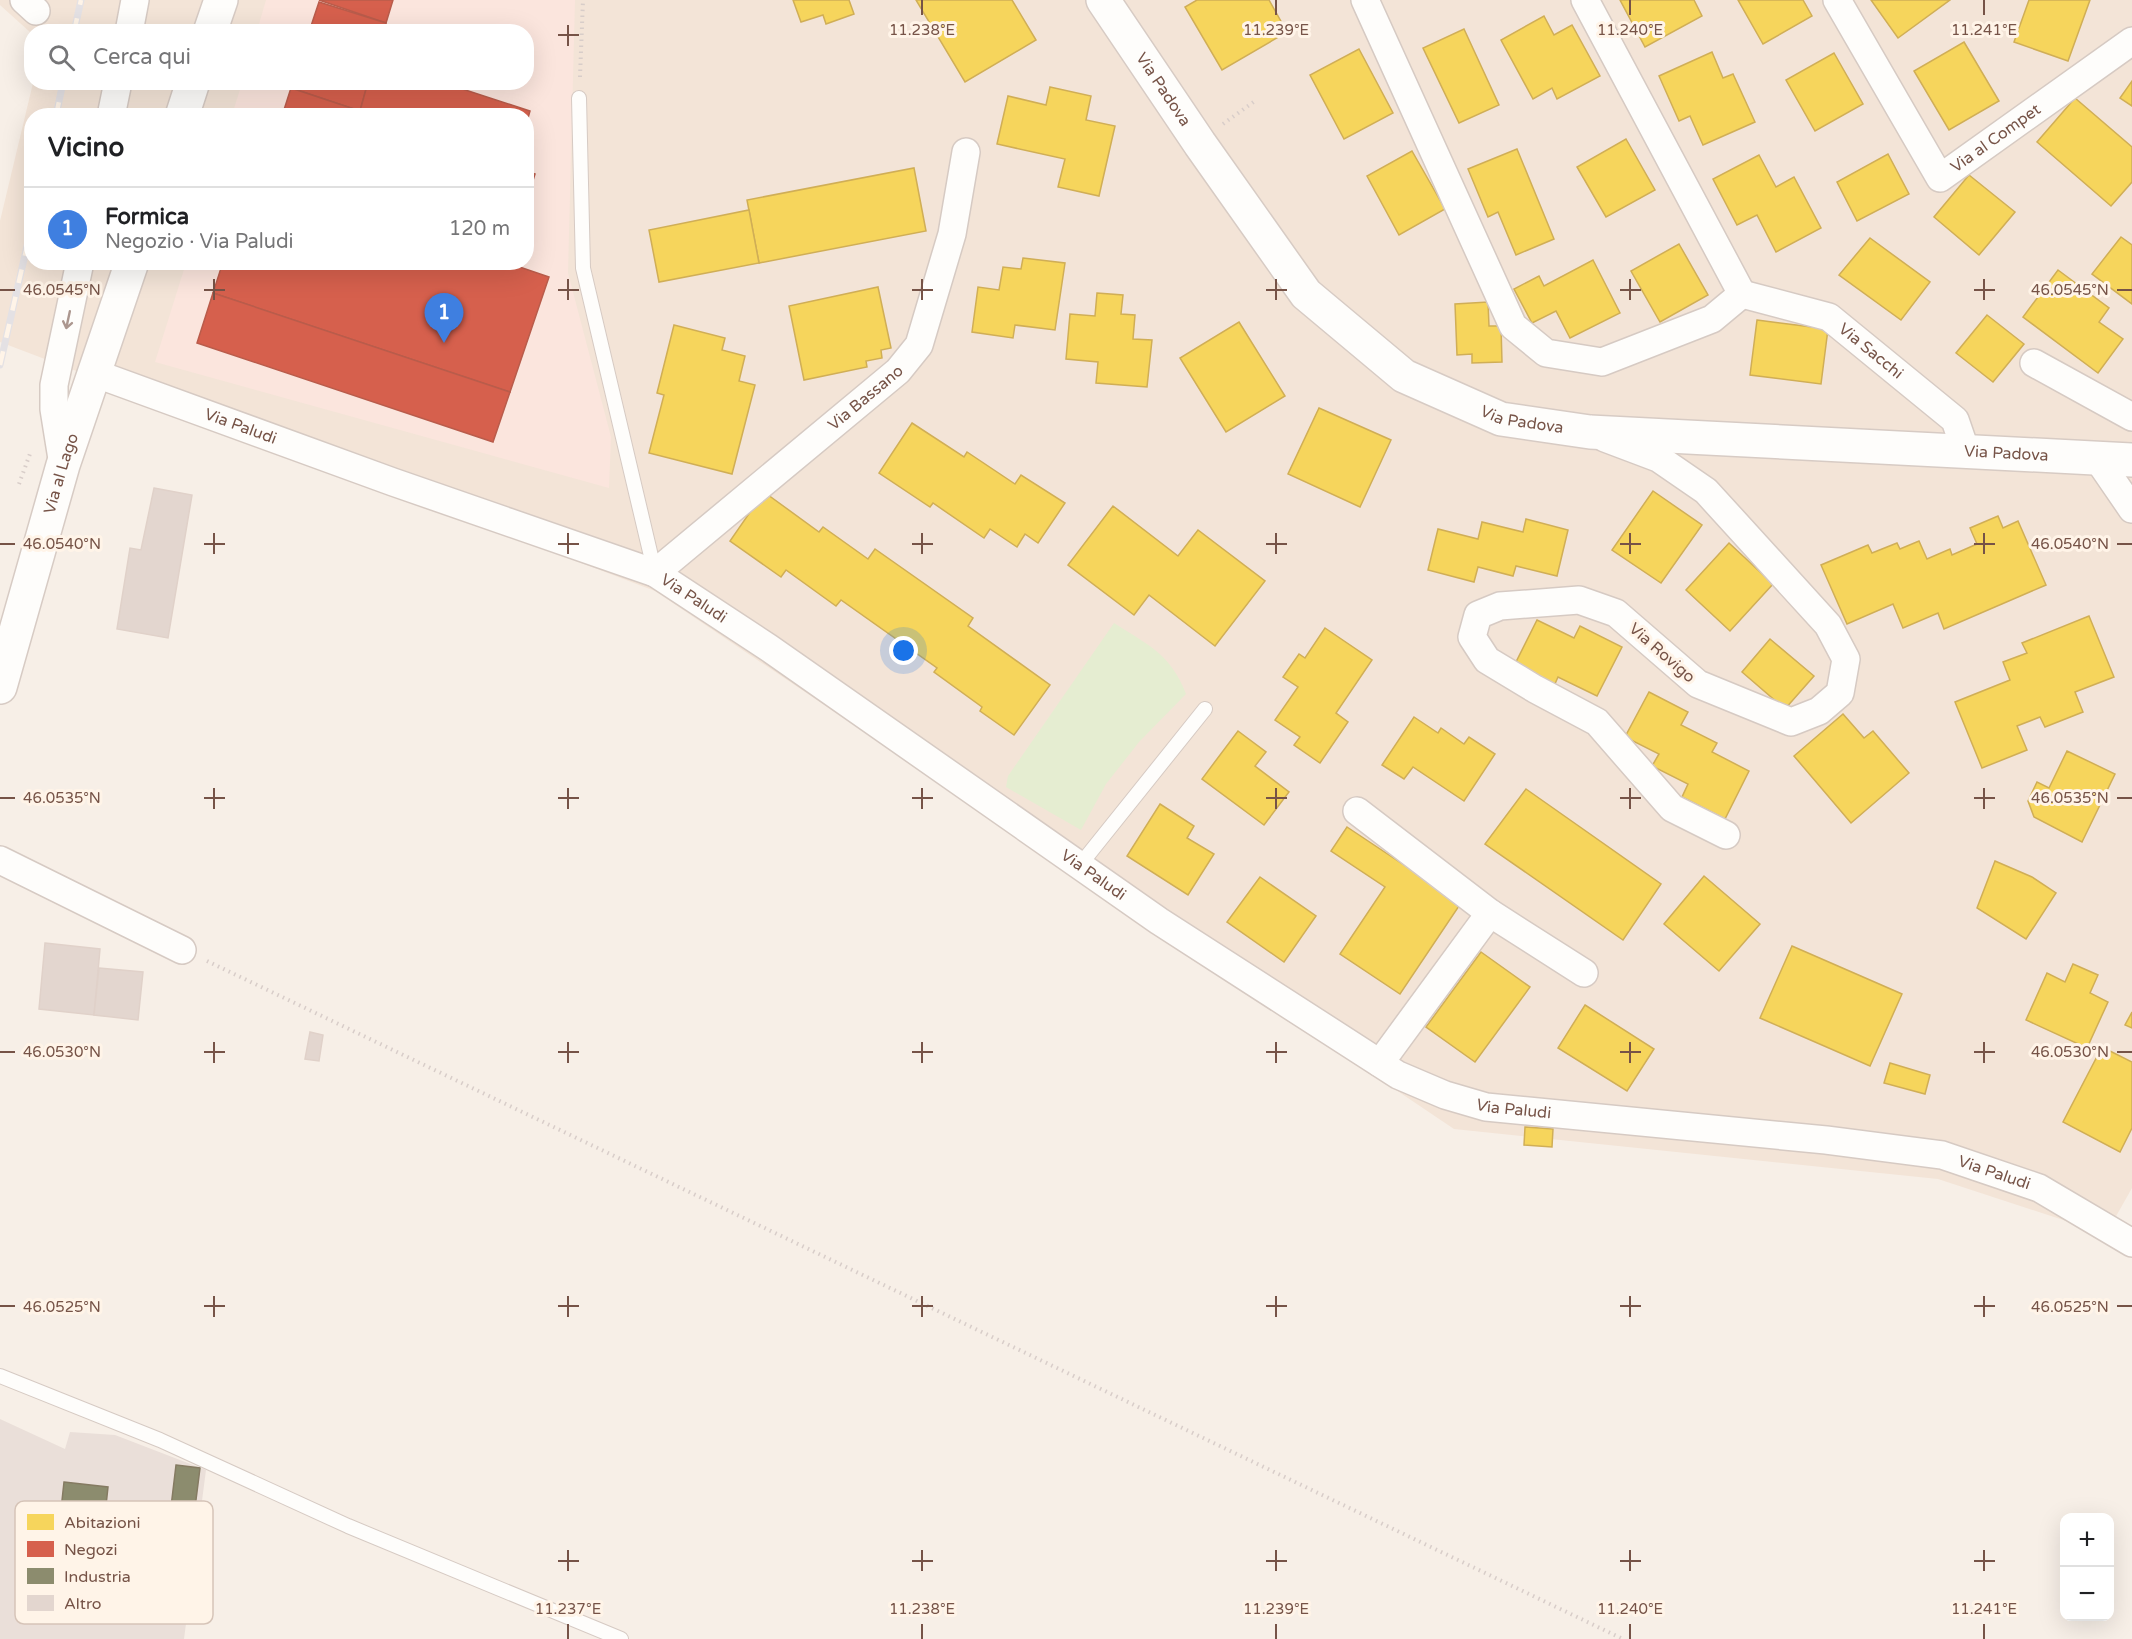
<!DOCTYPE html>
<html lang="it">
<head>
<meta charset="utf-8">
<style>
	:root { --surface:#fff; --page:#f6f6f6; --text:#202124; --muted:#757577; --line:#e0e0e0; --accent:#a38a7f }
	body { margin:0; font-family:"Varela Round",sans-serif; background:var(--page); color:var(--text) }
	.controls { position:absolute; right:18px; bottom:18px; display:grid; overflow:hidden; border-radius:12px; box-shadow:0 6px 24px #0002 }
	.controls button { width:54px; height:54px; display:grid; place-items:center; padding:0; border:0; border-bottom:2px solid var(--line); background:var(--surface); color:var(--text); font:30px sans-serif }
	.you { position:absolute; left:904px; top:651px; width:21px; height:21px; margin:-15px; border:4px solid #fff; border-radius:50%; background:#1a73e8; box-shadow:0 0 0 9px #1a73e833 }
	.badge { display:grid; place-items:center; width:39px; height:39px; border-radius:50%; background:var(--accent); color:#fff; font-size:20px; font-weight:700 }
	.pin { position:absolute; translate:-50% -50px; filter:drop-shadow(0 2px 3px #0008) }
	.pin::after { content:''; position:absolute; top:32px; width:21px; height:18px; background:inherit; clip-path:polygon(0 0,100% 0,50% 100%) }
	.list { margin:0; padding:0; list-style:none }
	h2 { display:flex; justify-content:space-between; align-items:center; height:78px; margin:0; padding:0 24px; font-size:26px }
	h2 small { font-size:20px; font-weight:400; color:var(--muted) }
	.list li { display:grid; grid-template-columns:39px 1fr auto; gap:18px; align-items:center; box-sizing:border-box; height:84px; padding:0 24px; border-top:2px solid var(--line) }
	.list b { display:block; font-size:22px; white-space:nowrap }
	.list p { margin:0; font-size:20px; white-space:nowrap; color:var(--muted) }
	.list em { font-size:20px; font-style:normal; color:var(--muted) }
	.icon { flex:none; width:33px; height:33px; fill:none; stroke:currentColor; stroke-width:2; stroke-linecap:round; stroke-linejoin:round }
	.map { position:relative; flex:none; width:2132px; height:1639px; overflow:hidden }
	.search { position:absolute; background:var(--surface); box-shadow:0 6px 24px #0002; left:24px; top:24px; width:510px; height:66px; display:flex; align-items:center; gap:15px; box-sizing:border-box; padding:0 21px; border-radius:24px; color:var(--muted); font-size:22px }
	.panel { position:absolute; background:var(--surface); box-shadow:0 6px 24px #0002; left:24px; top:108px; width:510px; height:162px; border-radius:24px }
	.map>svg:first-child { display:block }
	.residential { fill:#f3e4d7; fill-rule:evenodd }
	.commercial { fill:#fbe5dd }
	.industrial { fill:#eadfd9 }
	.green { fill:#e5edd1 }
	.homes { fill:#f6d55c; stroke:#d0ae56; stroke-width:1.5 }
	.shops { fill:#d6604d; stroke:#b95c4b; stroke-width:1.5 }
	.industry { fill:#8c8c6e; stroke:#857b62; stroke-width:1.5 }
	.building { fill:#e3d6cf; stroke:#e0d1c9; stroke-width:1.5 }
	.lines { fill:none; stroke-linecap:round; stroke-linejoin:round }
	.lane-casing { stroke:#d6cac3; stroke-width:16 }
	.street-casing { stroke:#d6cac3; stroke-width:30 }
	.secondary-casing { stroke:#d7cbc4; stroke-width:36 }
	.path { stroke:#d8cdc9; stroke-width:4; stroke-dasharray:1.5 4.5; stroke-linecap:butt }
	.lane { stroke:#fefdfb; stroke-width:14 }
	.street { stroke:#fefdfb; stroke-width:27 }
	.secondary { stroke:#fefdfb; stroke-width:33 }
	.rail-casing { stroke:#e4e1e4; stroke-width:7 }
	.rail { stroke:#fff4e8; stroke-width:4.5; stroke-dasharray:14; stroke-linecap:butt }
	.oneway { stroke:#ac978f }
	.ticks { fill:none; stroke:#765347; stroke-width:2 }
	.labels { text-anchor:middle; dominant-baseline:central; stroke-width:6; stroke-linejoin:round; paint-order:stroke }
	.street-label { font-size:16px; fill:#765347; stroke:#fff4e8 }
	.key { fill:#fff4e8; stroke:#d6c4b8; stroke-width:1.5 }
	.key-label { font-size:16px; fill:#765347 }
	.ticks-label { font-size:15px; text-anchor:middle; fill:#765347; stroke:#fff4e8; stroke-width:6; stroke-linejoin:round; paint-order:stroke }
</style>
</head>
<body>
<div class="map">
<svg width="2132" height="1639" viewBox="0 0 2132 1639">
	<rect width="100%" height="100%" fill="#f7efe7"/>
	<!-- residential -->
	<path class="residential" d="M0,0H2132V1188L2106,1234L1938,1179L1454,1129L655,591L0,342V221L33,83L526,82V32L31,33L0,5ZM32,116H526V262H32Z"/>
	<!-- commercial -->
	<path class="commercial" d="M266,0H575L568,273L611,437L609,488L155,362L186,263L526,262V116L232,115L242,83L526,82V32L257,31Z"/>
	<!-- industrial -->
	<path class="industrial" d="M0,1419L65,1449L70,1432L115,1435L206,1470L184,1639H0Z"/>
	<!-- green -->
	<path class="green" d="M1114,623C1148,645 1171,654 1186,694L1139,742L1106,784L1081,830L1006,787L1008,776Z"/>
	<!-- homes -->
	<g class="homes">
		<path d="M793,0H849L854,14L826,24L823,15L801,22Z"/>
		<path d="M916,0H1012L1036,40L965,82Z"/>
		<path d="M1197,0H1269L1287,32L1222,70L1185,7Z"/>
		<path d="M1620,0H1694L1702,16L1645,47Z"/>
		<path d="M1738,0H1803L1812,16L1763,44Z"/>
		<path d="M1871,0H1950L1898,38Z"/>
		<path d="M2029,0H2090L2068,61L2014,42Z"/>
		<path d="M1544,16L1554,35L1572,25L1600,76L1557,99L1552,88L1533,99L1501,40Z"/>
		<path d="M1464,29L1499,105L1459,123L1423,48Z"/>
		<path d="M1964,42L1999,101L1949,130L1914,71Z"/>
		<path d="M1359,49L1393,113L1344,139L1310,75Z"/>
		<path d="M1712,52L1723,78L1733,74L1755,122L1703,145L1690,116L1679,121L1659,76Z"/>
		<path d="M1834,53L1863,104L1815,131L1786,80Z"/>
		<path d="M2132,81V106L2120,98Z"/>
		<path d="M1050,87L1091,96L1086,120L1115,126L1099,196L1058,187L1065,159L997,144L1008,96L1046,105Z"/>
		<path d="M2075,98L2132,147V182L2111,206L2037,142Z"/>
		<path d="M1626,139L1655,190L1606,217L1577,167Z"/>
		<path d="M1517,149L1554,239L1516,255L1498,212L1488,217L1468,169Z"/>
		<path d="M1412,151L1445,209L1399,235L1367,176Z"/>
		<path d="M1888,154L1909,194L1857,221L1837,182Z"/>
		<path d="M1759,155L1776,187L1794,177L1821,228L1776,252L1757,215L1737,225L1713,179Z"/>
		<path d="M914,168L926,231L759,263L747,200Z"/>
		<path d="M1969,175L2015,212L1979,255L1934,217Z"/>
		<path d="M749,210L759,263L659,282L649,230Z"/>
		<path d="M2121,237L2132,245V304L2092,274Z"/>
		<path d="M1870,238L1930,282L1901,320L1839,275Z"/>
		<path d="M1679,244L1708,295L1660,322L1631,271Z"/>
		<path d="M1023,258L1065,263L1055,330L1015,325L1013,338L972,332L978,287L999,290L1003,267L1021,269Z"/>
		<path d="M1593,260L1620,313L1570,338L1556,311L1532,323L1514,289L1539,276L1544,286Z"/>
		<path d="M2058,270L2109,308L2099,322L2123,339L2098,373L2023,317Z"/>
		<path d="M878,287L891,348L881,350L882,358L866,361L867,367L804,380L789,306Z"/>
		<path d="M1097,293L1123,295L1121,314L1135,315L1133,339L1152,340L1147,387L1096,383L1098,362L1066,359L1070,314L1095,316Z"/>
		<path d="M1488,302L1489,326H1501L1502,362L1472,363V354L1457,355L1455,304Z"/>
		<path d="M1987,315L2024,344L1993,382L1956,353Z"/>
		<path d="M1757,320L1828,329L1821,384L1750,375Z"/>
		<path d="M1239,322L1285,396L1226,432L1180,358Z"/>
		<path d="M674,325L725,338L722,350L745,356L739,381L755,385L732,474L649,453L664,395L657,393Z"/>
		<path d="M1319,408L1391,440L1360,507L1288,474Z"/>
		<path d="M912,423L964,457L967,452L1015,484L1021,475L1065,503L1038,543L1025,534L1017,547L990,529L984,538L933,503L930,507L879,473Z"/>
		<path d="M1653,491L1702,525L1661,583L1612,550Z"/>
		<path d="M764,492L819,532L823,527L868,559L875,549L973,618L968,626L1050,685L1014,735L980,711L982,707L934,672L937,668L841,600L836,606L786,570L781,577L730,541Z"/>
		<path d="M1113,506L1178,556L1198,530L1265,581L1215,646L1149,595L1134,615L1068,565Z"/>
		<path d="M1998,516L2003,528L2018,521L2046,585L1944,629L1938,613L1903,628L1893,604L1847,624L1821,565L1868,545L1872,553L1897,543L1900,549L1919,541L1927,559L1950,549L1952,555L1977,544L1970,528Z"/>
		<path d="M1526,519L1568,530L1557,576L1516,566L1513,576L1478,567L1474,582L1428,570L1438,529L1478,539L1482,522L1523,532Z"/>
		<path d="M1729,543L1773,584L1730,631L1686,590Z"/>
		<path d="M2089,616L2114,677L2075,692L2083,712L2045,727L2040,717L2017,726L2027,750L1982,768L1955,702L2010,680L2003,662L2027,653L2022,643Z"/>
		<path d="M1537,620L1574,638L1580,626L1622,647L1597,696L1558,677L1554,686L1514,666Z"/>
		<path d="M1325,628L1372,660L1336,713L1348,722L1320,763L1294,745L1300,737L1275,720L1298,687L1283,677L1299,654L1305,658Z"/>
		<path d="M1770,639L1814,676L1785,709L1742,672Z"/>
		<path d="M1649,692L1688,712L1681,725L1717,743L1712,752L1749,771L1725,819L1682,797L1688,784L1652,766L1659,754L1625,737Z"/>
		<path d="M1843,714L1864,738L1873,731L1909,773L1851,823L1794,756Z"/>
		<path d="M1414,717L1438,733L1441,728L1464,744L1469,737L1495,754L1464,801L1413,767L1404,779L1382,765Z"/>
		<path d="M1238,731L1266,752L1255,766L1289,792L1264,825L1202,779Z"/>
		<path d="M2067,751L2115,774L2082,842L2034,817L2028,801L2037,782L2049,788Z"/>
		<path d="M1526,789L1661,884L1623,940L1485,844Z"/>
		<path d="M1160,804L1194,826L1187,838L1214,854L1188,895L1127,856Z"/>
		<path d="M1347,827L1461,903L1400,994L1340,954L1385,887L1331,851Z"/>
		<path d="M1995,861L2032,877L2056,893L2026,939L1977,908Z"/>
		<path d="M1704,876L1760,924L1719,971L1664,924Z"/>
		<path d="M1260,877L1316,916L1284,962L1227,922Z"/>
		<path d="M1792,946L1902,994L1870,1066L1760,1018Z"/>
		<path d="M1481,952L1530,987L1475,1062L1426,1027Z"/>
		<path d="M2073,964L2098,975L2090,993L2108,1002L2087,1048L2026,1020L2047,973L2065,982Z"/>
		<path d="M1585,1005L1654,1049L1627,1091L1558,1048Z"/>
		<path d="M2132,1012V1028L2125,1025Z"/>
		<path d="M2102,1047L2132,1062V1128L2120,1152L2063,1122Z"/>
		<path d="M1890,1063L1930,1075L1925,1094L1884,1083Z"/>
		<path d="M1525,1127L1553,1129L1552,1147L1524,1145Z"/>
	</g>
	<!-- shops -->
	<g class="shops">
		<path d="M319,0H393L386,23Z"/>
		<path d="M319,2L386,23L383,32H309Z"/>
		<path d="M293,82H368L360,111L291,88Z"/>
		<path d="M368,82H441L530,111L526,125V116H282L291,88L360,111Z"/>
		<path d="M526,171L535,174L526,203Z"/>
		<path d="M223,262H505L549,277L510,392L213,293Z"/>
		<path d="M213,293L510,392L493,442L197,343Z"/>
	</g>
	<!-- industry -->
	<g class="industry">
		<path d="M176,1465L200,1468L182,1611L159,1608Z"/>
		<path d="M64,1482L108,1487L100,1561L56,1556Z"/>
	</g>
	<!-- building -->
	<g class="building">
		<path d="M154,488L192,495L168,638L117,629L130,548L141,550Z"/>
		<path d="M45,943L100,949L94,1015L39,1009Z"/>
		<path d="M99,968L143,972L138,1020L94,1015Z"/>
		<path d="M310,1032L323,1035L319,1061L305,1059Z"/>
	</g>
	<g class="lines">
		<defs>
			<g id="lane">
				<path d="M579,98L583,268L655,573"/>
				<path d="M1080,865L1205,709"/>
				<path d="M0,1376L160,1440L348,1526L621,1639"/>
			</g>
			<g id="street">
				<path d="M24,0L36,11"/>
				<path d="M1365,0L1513,326L1546,353L1602,362L1712,319L1742,294L1585,0"/>
				<path id="s1" d="M1837,0L1940,178L2132,41"/>
				<path d="M129,32L135,0"/>
				<path d="M111,116L118,82"/>
				<path id="s2" d="M1742,294L1829,317L1955,420L1966,452"/>
				<path d="M2034,363L2132,417"/>
				<path id="s3" d="M94,373L393,482L655,573L769,648L1159,921L1398,1075L1445,1095L1486,1107L1826,1140L1942,1155L2039,1188L2132,1243"/>
				<path d="M1605,438L1658,458L1706,491L1828,625L1846,659L1840,693L1819,711L1791,722L1698,684L1616,613L1579,600L1500,606L1478,615L1472,637L1487,660L1535,689L1597,722L1672,808L1726,835"/>
				<path d="M2097,458L2132,509"/>
				<path d="M63,465L54,409V385L80,262"/>
				<path id="s4" d="M655,573L898,371L919,345L952,234L966,152"/>
				<path d="M1357,811L1490,913L1584,973"/>
				<path d="M0,860L182,950"/>
				<path d="M1380,1063L1490,913"/>
			</g>
			<g id="secondary">
				<path id="s5" d="M1103,0L1200,144L1306,294L1404,376L1501,419L1590,432L2132,460"/>
				<path d="M210,32L221,0"/>
				<path d="M182,116L193,82"/>
				<path id="s6" d="M0,687L63,465L132,262"/>
			</g>
		</defs>
		<!-- lane casing -->
		<use href="#lane" class="lane-casing"/>
		<!-- street casing -->
		<use href="#street" class="street-casing"/>
		<!-- secondary casing -->
		<use href="#secondary" class="secondary-casing"/>
		<!-- path -->
		<g class="path">
			<path d="M580,77L583,0"/>
			<path d="M1223,124L1255,101"/>
			<path d="M19,484L31,451"/>
			<path d="M207,961L1623,1639"/>
		</g>
		<!-- lane -->
		<use href="#lane" class="lane"/>
		<!-- street -->
		<use href="#street" class="street"/>
		<!-- secondary -->
		<use href="#secondary" class="secondary"/>
		<defs>
			<g id="rail">
				<path d="M74,32L81,0"/>
				<path d="M56,116L63,82"/>
				<path d="M0,365L32,224"/>
			</g>
		</defs>
		<!-- rail casing -->
		<use href="#rail" class="rail-casing"/>
		<!-- rail -->
		<use href="#rail" class="rail"/>
	</g>
	<!-- one-way arrows -->
	<defs><path id="oneway-shaft" d="M-6 0H5M1.5-3L5.5 0L1.5 3" fill="none" stroke-width="1.6" stroke-linecap="round" stroke-linejoin="round" transform="scale(1.5)"/></defs>
	<use class="oneway" href="#oneway-shaft" transform="translate(68 320) rotate(102)"/>
	<!-- ticks -->
	<path class="ticks" d="M922,0V15M1276,0V15M1630,0V15M1984,0V15M568,25V46M558,35H579M214,279V300M568,279V300M922,279V300M1276,279V300M1630,279V300M1984,279V300M0,290H15M204,290H225M558,290H579M912,290H933M1266,290H1287M1620,290H1641M1974,290H1995M2117,290H2132M214,533V554M568,533V554M922,533V554M1276,533V554M1630,533V554M1984,533V554M0,544H15M204,544H225M558,544H579M912,544H933M1266,544H1287M1620,544H1641M1974,544H1995M2117,544H2132M214,788V809M568,788V809M922,788V809M1276,788V809M1630,788V809M1984,788V809M0,798H15M204,798H225M558,798H579M912,798H933M1266,798H1287M1620,798H1641M1974,798H1995M2117,798H2132M214,1042V1063M568,1042V1063M922,1042V1063M1276,1042V1063M1630,1042V1063M1984,1042V1063M0,1052H15M204,1052H225M558,1052H579M912,1052H933M1266,1052H1287M1620,1052H1641M1974,1052H1995M2117,1052H2132M214,1296V1317M568,1296V1317M922,1296V1317M1276,1296V1317M1630,1296V1317M1984,1296V1317M0,1306H15M204,1306H225M558,1306H579M912,1306H933M1266,1306H1287M1620,1306H1641M1974,1306H1995M2117,1306H2132M568,1550V1571M922,1550V1571M1276,1550V1571M1630,1550V1571M1984,1550V1571M558,1561H579M912,1561H933M1266,1561H1287M1620,1561H1641M1974,1561H1995M568,1624V1639M922,1624V1639M1276,1624V1639M1630,1624V1639M1984,1624V1639"/>
	<g class="labels">
		<!-- street labels -->
		<g class="street-label">
			<text stroke="none"><textPath href="#s5" startOffset="108">Via Padova</textPath></text>
			<text stroke="none"><textPath href="#s1" startOffset="274">Via al Compet</textPath></text>
			<text stroke="none"><textPath href="#s2" startOffset="144">Via Sacchi</textPath></text>
			<text stroke="none"><textPath href="#s4" startOffset="274">Via Bassano</textPath></text>
			<text stroke="none"><textPath href="#s5" startOffset="612">Via Padova</textPath></text>
			<text stroke="none"><textPath href="#s3" startOffset="156">Via Paludi</textPath></text>
			<text stroke="none"><textPath href="#s5" startOffset="1098">Via Padova</textPath></text>
			<text stroke="none"><textPath href="#s6" startOffset="222">Via al Lago</textPath></text>
			<text stroke="none"><textPath href="#s3" startOffset="642">Via Paludi</textPath></text>
			<text transform="translate(1662 653) rotate(41)">Via Rovigo</text>
			<text stroke="none"><textPath href="#s3" startOffset="1128">Via Paludi</textPath></text>
			<text stroke="none"><textPath href="#s3" startOffset="1614">Via Paludi</textPath></text>
			<text stroke="none"><textPath href="#s3" startOffset="2100">Via Paludi</textPath></text>
		</g>
	</g>
	<!-- legend -->
	<rect x="15" y="1501" width="198" height="123" rx="9" class="key"/>
	<rect x="27" y="1514" width="27" height="16" fill="#f6d55c"/>
	<rect x="27" y="1541" width="27" height="16" fill="#d6604d"/>
	<rect x="27" y="1568" width="27" height="16" fill="#8c8c6e"/>
	<rect x="27" y="1595" width="27" height="16" fill="#e3d6cf"/>
	<g class="key-label">
		<text x="64" y="1528">Abitazioni</text>
		<text x="64" y="1555">Negozi</text>
		<text x="64" y="1582">Industria</text>
		<text x="64" y="1609">Altro</text>
	</g>
	<g class="ticks-label">
		<text x="922" y="35">11.238°E</text>
		<text x="1276" y="35">11.239°E</text>
		<text x="1630" y="35">11.240°E</text>
		<text x="1984" y="35">11.241°E</text>
		<text x="62" y="295">46.0545°N</text>
		<text x="2070" y="295">46.0545°N</text>
		<text x="62" y="549">46.0540°N</text>
		<text x="2070" y="549">46.0540°N</text>
		<text x="62" y="803">46.0535°N</text>
		<text x="2070" y="803">46.0535°N</text>
		<text x="62" y="1057">46.0530°N</text>
		<text x="2070" y="1057">46.0530°N</text>
		<text x="62" y="1312">46.0525°N</text>
		<text x="2070" y="1312">46.0525°N</text>
		<text x="568" y="1614">11.237°E</text>
		<text x="922" y="1614">11.238°E</text>
		<text x="1276" y="1614">11.239°E</text>
		<text x="1630" y="1614">11.240°E</text>
		<text x="1984" y="1614">11.241°E</text>
	</g>
</svg>
<div class="controls">
<button>+</button>
<button>−</button>
</div>
<div class="you"></div>
<div class="pin badge" style="left:444px;top:343px;background:#3f7fe0">1</div>
<div class="search"><svg class="icon" aria-label="search" viewBox="0 0 24 24"><circle cx="10" cy="10" r="6"/><path d="M15 15l6 6"/></svg>Cerca qui</div>
<section class="panel">
<h2>Vicino<small></small></h2>
<ul class="list">
<li><span class="badge" style="background:#3f7fe0">1</span><div><b>Formica</b><p>Negozio · Via Paludi</p></div><em>120 m</em></li>
</ul>
</section>
</div>
</body>
</html>
